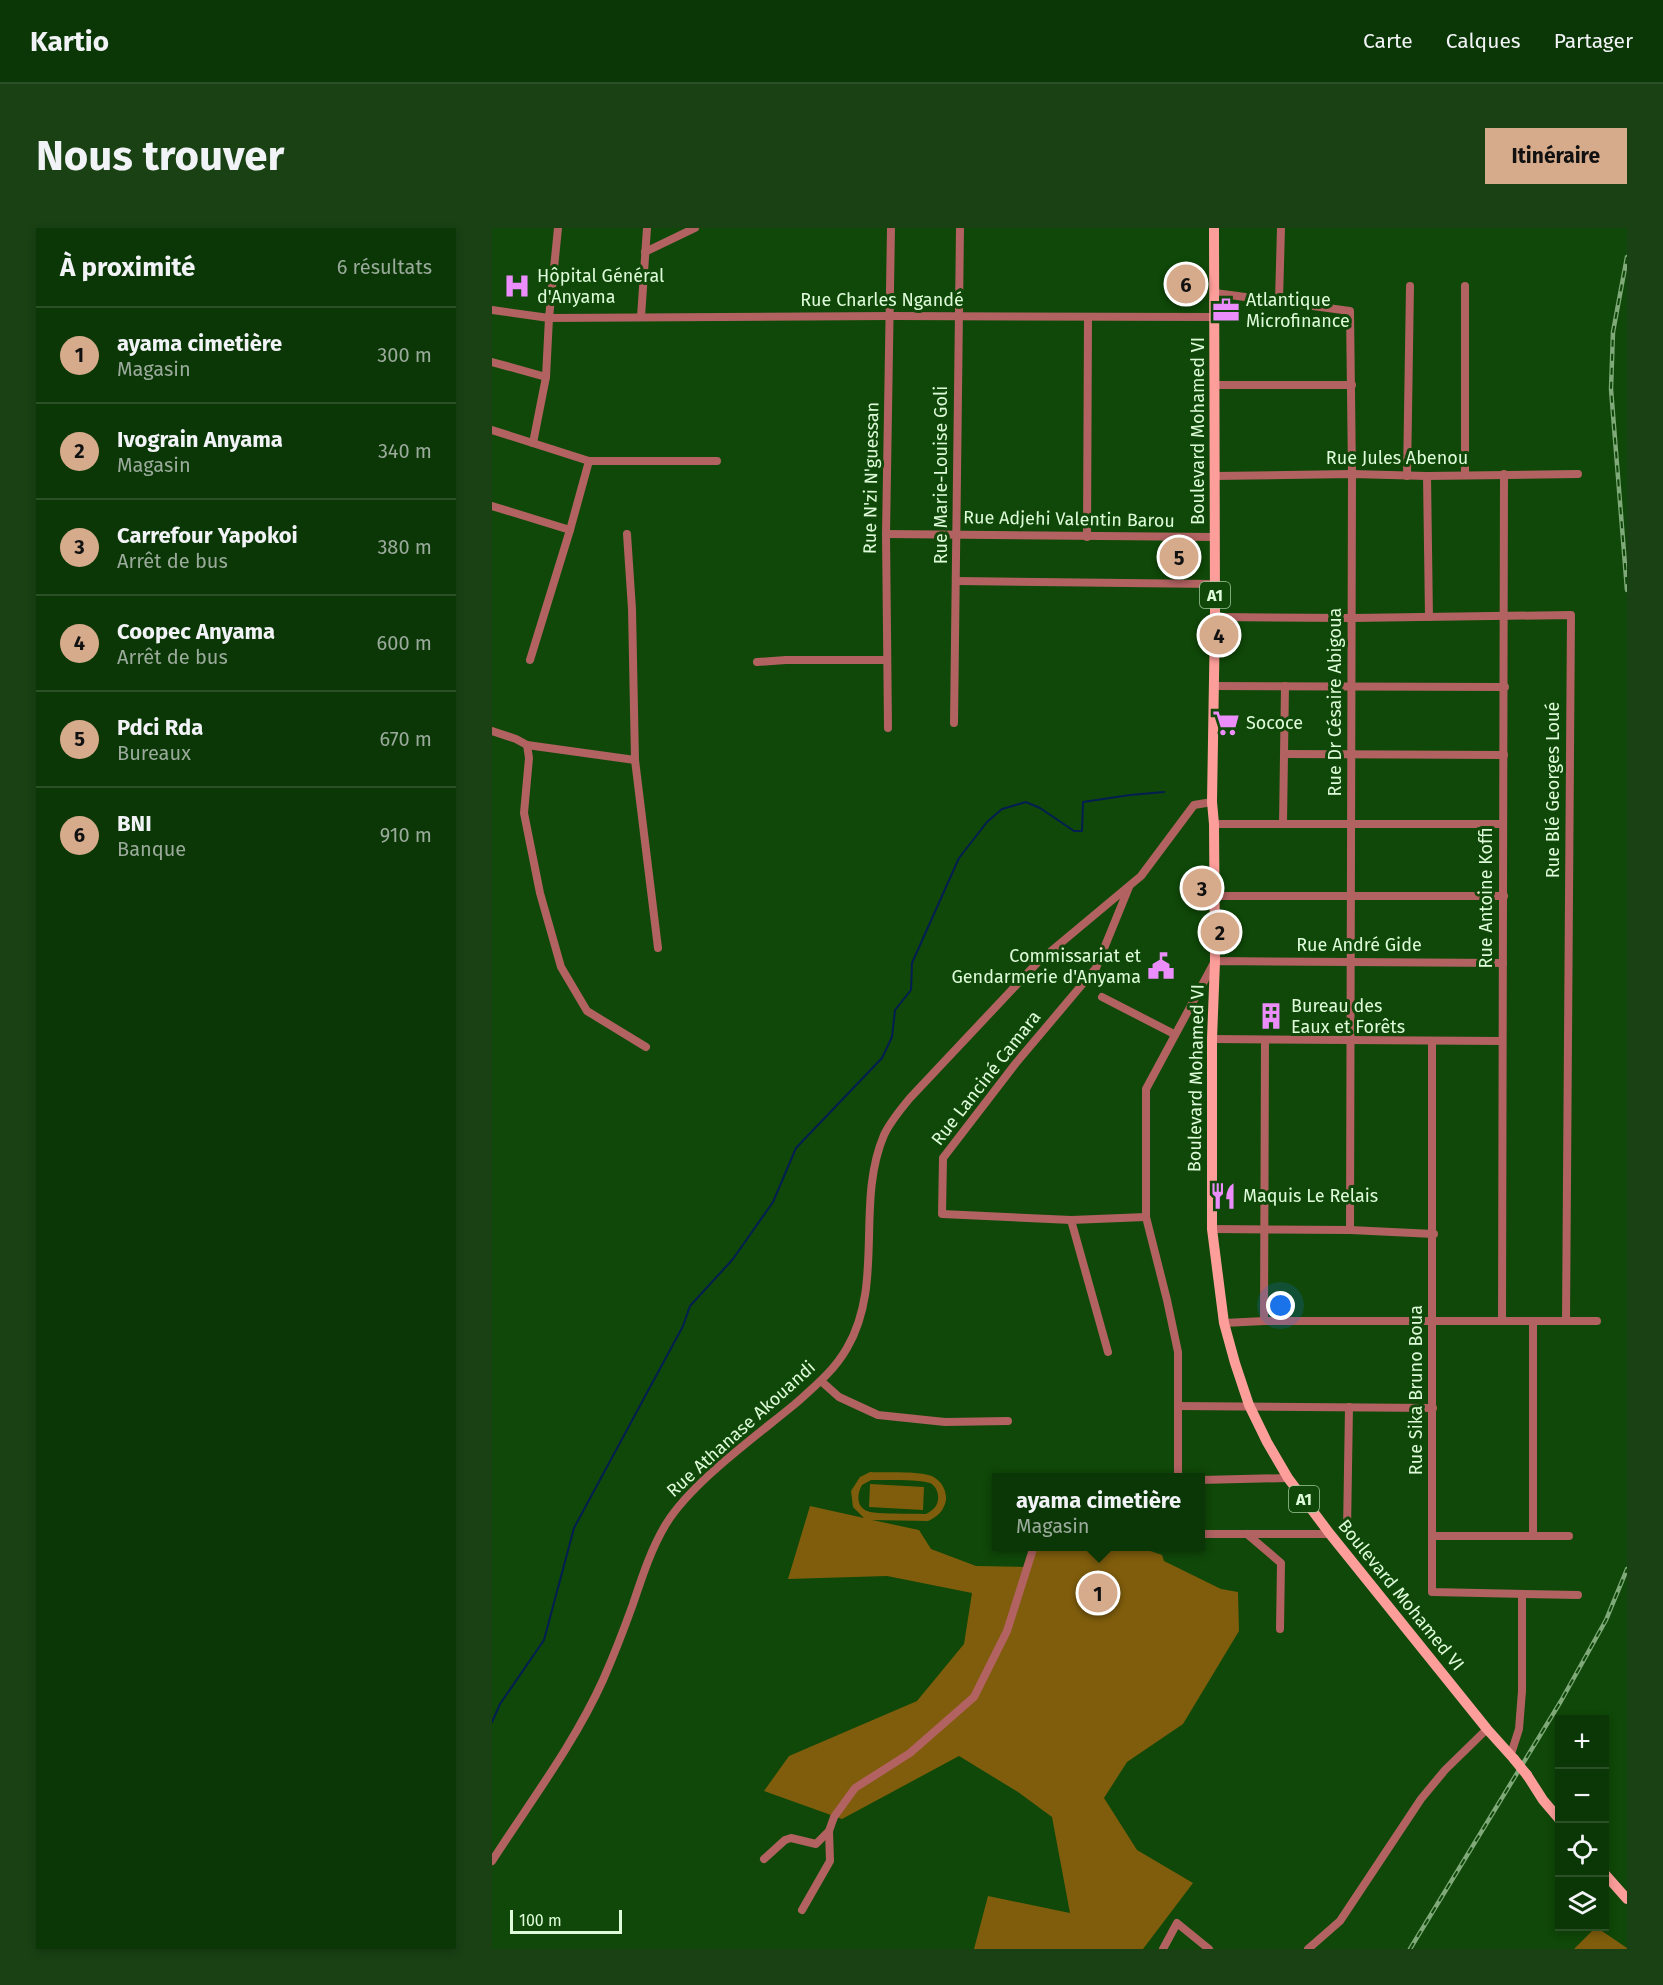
<!DOCTYPE html>
<html lang="fr">
<head>
<meta charset="utf-8">
<style>
	:root { --surface:#0b3606; --page:#194114; --text:#f1f3f6; --muted:#9aab9b; --line:#2b5028; --accent:#d6ab8b }
	body { margin:0; font-family:"Fira Sans",sans-serif; background:var(--page); color:var(--text) }
	.controls { position:absolute; right:18px; bottom:18px; display:grid; overflow:hidden; border-radius:0px; box-shadow:0 3px 9px #0003 }
	.controls button { width:54px; height:54px; display:grid; place-items:center; padding:0; border:0; border-bottom:2px solid var(--line); background:var(--surface); color:var(--text); font:30px sans-serif }
	.scale { position:absolute; left:18px; bottom:15px; width:112px; box-sizing:border-box; padding-left:6px; border:3px solid #dffcda; border-top:0; font-size:16px; line-height:21px; white-space:nowrap; color:#dffcda; -webkit-text-stroke:4px #0f4808; paint-order:stroke }
	.you { position:absolute; left:789px; top:1078px; width:21px; height:21px; margin:-15px; border:4px solid #fff; border-radius:50%; background:#1a73e8; box-shadow:0 0 0 9px #1a73e833 }
	.badge { display:grid; place-items:center; width:39px; height:39px; border-radius:50%; background:var(--accent); color:#111; font-size:20px; font-weight:700 }
	.pin { position:absolute; translate:-50% -50%; border:3px solid #fff; box-shadow:0 2px 6px #0006 }
	.popup { position:absolute; left:500px; top:1245px; width:213px; height:78px; box-sizing:border-box; display:grid; place-content:center; border-radius:0px; background:var(--surface); filter:drop-shadow(0 2px 4px #0005); font-size:20px; white-space:nowrap; color:var(--muted) }
	.popup b { font-size:22px; color:var(--text) }
	.popup::after { content:''; position:absolute; left:50%; top:100%; margin-left:-12px; border:12px solid transparent; border-top-color:var(--surface) }
	.list { margin:0; padding:0; list-style:none }
	h2 { display:flex; justify-content:space-between; align-items:center; height:78px; margin:0; padding:0 24px; font-size:26px }
	h2 small { font-size:20px; font-weight:400; color:var(--muted) }
	.list li { display:grid; grid-template-columns:39px 1fr auto; gap:18px; align-items:center; box-sizing:border-box; height:96px; padding:0 24px; border-top:2px solid var(--line) }
	.list b { display:block; font-size:22px; white-space:nowrap }
	.list p { margin:0; font-size:20px; white-space:nowrap; color:var(--muted) }
	.list em { font-size:20px; font-style:normal; color:var(--muted) }
	.icon { flex:none; width:33px; height:33px; fill:none; stroke:currentColor; stroke-width:2; stroke-linecap:round; stroke-linejoin:round }
	.map { position:relative; flex:none; width:1135px; height:1721px; overflow:hidden; border-radius:0px }
	header { display:flex; align-items:center; gap:36px; box-sizing:border-box; height:84px; padding:0 30px; background:var(--surface); border-bottom:2px solid var(--line) }
	header strong { font-size:28px }
	nav { display:flex; gap:33px; margin-inline-start:auto; font-size:21px }
	.intro { display:flex; align-items:center; justify-content:space-between; box-sizing:border-box; height:144px; padding:0 36px }
	h1 { margin:0; font-size:42px }
	.button { padding:15px 27px; border-radius:0px; background:var(--accent); color:#111; font-size:21px; font-weight:700 }
	main { display:flex; gap:36px; padding:0 36px }
	aside { flex:1; background:var(--surface); border-radius:0px; box-shadow:0 3px 9px #0003 }
	.map>svg:first-child { display:block }
	.green { fill:#7f5d0c; fill-rule:evenodd }
	.lines { fill:none; stroke-linecap:round; stroke-linejoin:round }
	.stream { stroke:#051e52; stroke-width:2 }
	.minor { stroke:#b16261; stroke-width:8 }
	.major { stroke:#fe9e9b; stroke-width:10 }
	.rail-casing { stroke:#7fa979; stroke-width:4.5 }
	.rail { stroke:#0f4808; stroke-width:2; stroke-dasharray:7; stroke-linecap:butt }
	.major-bridge { stroke:#fe9e9b; stroke-width:10 }
	.labels { text-anchor:middle; dominant-baseline:central; stroke-width:6; stroke-linejoin:round; paint-order:stroke }
	.shield { fill:#0f4808; stroke:#a1c69b; stroke-width:1.5 }
	.shield-label { font-size:16px; font-weight:bold; fill:#dffcda }
	.poi-label { font-size:18px; fill:#dffcda; stroke:#0f4808; text-anchor:start }
	.street-label { font-size:18px; fill:#dffcda; stroke:#0f4808 }
</style>
</head>
<body>
<header>
<strong>Kartio</strong>
<nav><a>Carte</a><a>Calques</a><a>Partager</a></nav>
</header>
<div class="intro"><h1>Nous trouver</h1><a class="button">Itinéraire</a></div>
<main>
<aside>
<h2>À proximité<small>6 résultats</small></h2>
<ul class="list">
<li><span class="badge">1</span><div><b>ayama cimetière</b><p>Magasin</p></div><em>300 m</em></li>
<li><span class="badge">2</span><div><b>Ivograin Anyama</b><p>Magasin</p></div><em>340 m</em></li>
<li><span class="badge">3</span><div><b>Carrefour Yapokoi</b><p>Arrêt de bus</p></div><em>380 m</em></li>
<li><span class="badge">4</span><div><b>Coopec Anyama</b><p>Arrêt de bus</p></div><em>600 m</em></li>
<li><span class="badge">5</span><div><b>Pdci Rda</b><p>Bureaux</p></div><em>670 m</em></li>
<li><span class="badge">6</span><div><b>BNI</b><p>Banque</p></div><em>910 m</em></li>
</ul>
</aside>
<div class="map">
<svg width="1135" height="1721" viewBox="0 0 1135 1721">
	<rect width="100%" height="100%" fill="#0f4808"/>
	<!-- green -->
	<g class="green">
		<path d="M378,1244C394,1245 421,1243 436,1247C447,1249 455,1261 454,1272C452,1283 445,1289 436,1293L380,1292L427,1302L439,1321L484,1338L537,1339L546,1319H647L670,1327L672,1333L729,1361L746,1364L747,1403L691,1496L635,1534L612,1570L645,1622L701,1655L651,1721H482L496,1668L578,1685L560,1589L526,1564L467,1528L350,1591L272,1563L297,1528L425,1473L472,1416L480,1365L395,1348L296,1351L318,1278L372,1290L361,1279L359,1263L368,1249ZM379,1252C391,1252 428,1251 438,1255C444,1258 447,1265 446,1272C445,1279 440,1283 434,1286C421,1285 385,1287 375,1283C364,1278 365,1266 370,1257Z"/>
		<path d="M378,1256L432,1259L431,1282L377,1279Z"/>
		<path d="M1104,1699L1135,1720V1721H1082Z"/>
	</g>
	<g class="lines">
		<!-- stream -->
		<path class="stream" d="M0,1494L8,1476L52,1412L82,1300L191,1098L198,1078L241,1031L281,974L304,920L390,830L400,809L403,782L419,762L420,735L467,630L495,594L510,581L534,574L548,580L582,603H590L591,574L638,567L672,564"/>
		<!-- minor -->
		<g class="minor">
			<path d="M153,24L203,0"/>
			<path d="M973,58V247"/>
			<path d="M723,65L858,83L860,246L858,1002"/>
			<path d="M787,73L789,0"/>
			<path d="M0,82L57,90L399,88L723,89"/>
			<path d="M149,89L155,0"/>
			<path d="M0,134L54,149"/>
			<path d="M722,157H860"/>
			<path d="M0,202L97,233H225"/>
			<path d="M41,215L54,149L57,90L66,0"/>
			<path d="M723,248L860,246L935,248L1086,246"/>
			<path d="M915,248L918,58"/>
			<path d="M935,248L937,389"/>
			<path d="M0,278L78,302"/>
			<path d="M394,306L723,309"/>
			<path d="M595,309L596,90"/>
			<path d="M465,353L722,356"/>
			<path d="M723,389L860,390L1079,387L1074,1093"/>
			<path d="M38,432L78,302L97,233"/>
			<path d="M265,434L294,432H395"/>
			<path d="M721,458L1013,459"/>
			<path d="M462,495L468,0"/>
			<path d="M396,500L394,306L399,0"/>
			<path d="M0,503L24,511L35,517L143,532L140,381L135,306"/>
			<path d="M35,517L37,530L32,585L48,665L69,739L95,783L154,819"/>
			<path d="M793,526L1012,527"/>
			<path d="M143,532L166,720"/>
			<path d="M722,596H1011"/>
			<path d="M791,596L793,458"/>
			<path d="M637,659L604,740L524,835L451,930L450,986L579,992L654,989"/>
			<path d="M722,668H1012"/>
			<path d="M610,769L682,806"/>
			<path d="M720,811L1010,813"/>
			<path d="M940,813V1364L1086,1367"/>
			<path d="M579,992L616,1124"/>
			<path d="M720,1001L858,1002L942,1006"/>
			<path d="M772,1093L773,812"/>
			<path d="M1010,1093C1010,811 1013,529 1012,246"/>
			<path d="M732,1095L772,1093H1105"/>
			<path d="M329,1153L347,1169L386,1187L453,1194L516,1193"/>
			<path d="M686,1178L941,1180"/>
			<path d="M686,1250V1124L675,1072L654,989V861L723,733L1011,735"/>
			<path d="M708,1252L796,1250"/>
			<path d="M855,1303L857,1179"/>
			<path d="M708,1306H838"/>
			<path d="M755,1306L789,1335L788,1401"/>
			<path d="M940,1308H1077"/>
			<path d="M1041,1308V1093"/>
			<path d="M1019,1526L1027,1501L1030,1463V1366"/>
			<path d="M272,1631L293,1612L299,1610L324,1616L337,1603"/>
			<path d="M0,1633C38,1574 82,1516 111,1452C122,1427 132,1401 141,1376C150,1349 159,1321 174,1296C200,1254 263,1209 303,1176C322,1159 342,1143 355,1120C393,1055 363,975 392,907C398,894 408,882 418,870L546,734L649,648L702,577L720,574"/>
			<path d="M310,1682L338,1633L337,1603L342,1589L363,1560L418,1525L482,1469L515,1403L542,1318"/>
			<path d="M671,1721L685,1695L717,1721"/>
			<path d="M816,1721L848,1693L929,1571L953,1542L995,1501"/>
		</g>
		<!-- major -->
		<g class="major">
			<path d="M722,0L723,389L720,574L722,596L723,733L720,811V1001L732,1095L743,1135L757,1177L775,1214L796,1250L838,1306L995,1501L1022,1531"/>
			<path d="M1035,1547L1051,1572L1068,1592"/>
			<path d="M1112,1645L1135,1671"/>
		</g>
		<defs>
			<g id="rail">
				<path d="M1135,29L1121,104L1119,161L1135,362"/>
				<path d="M918,1721L1069,1473L1114,1392L1135,1341"/>
			</g>
		</defs>
		<!-- rail casing -->
		<use href="#rail" class="rail-casing"/>
		<!-- rail -->
		<use href="#rail" class="rail"/>
		<!-- major-bridge -->
		<path class="major-bridge" d="M1022,1531L1035,1547"/>
	</g>
	<!-- icons -->
	<defs>
		<symbol id="hospital-bare" viewBox="-9 -9 18 18"><path d="M-5-5h3v3.5h4V-5h3V5h-3V1.5h-4V5h-3Z" fill="#eb8dfb" stroke="#0f4808" stroke-width="2.5" paint-order="stroke"/></symbol>
		<symbol id="office-bare" viewBox="-9 -9 18 18"><path d="M-6-3h4V-5.5h4V-3h4V5H-6ZM-1-4.5V-3h2v-1.5ZM-6 0V1H6V0Z" fill="#eb8dfb" stroke="#0f4808" stroke-width="2.5" paint-order="stroke"/></symbol>
		<symbol id="supermarket-bare" viewBox="-9 -9 18 18"><path d="M-6-5.5h2.5l.6 2H6L4.5 2H-2.5L-4.4-4H-6ZM-1.5 3.2a1.3 1.3 0 1 0 .1 0ZM3 3.2a1.3 1.3 0 1 0 .1 0Z" fill="#eb8dfb" stroke="#0f4808" stroke-width="2.5" paint-order="stroke"/></symbol>
		<symbol id="civic-bare" viewBox="-9 -9 18 18"><path d="M-.6-6.5H3V-4.5H.6V-3L4-1V1h2V6H-6V1h2V-1L-.6-3ZM-1.2 2.5V6h2.4V2.5Z" fill="#eb8dfb" stroke="#0f4808" stroke-width="2.5" paint-order="stroke"/></symbol>
		<symbol id="building-bare" viewBox="-9 -9 18 18"><path d="M-4-6H4V6H1V3H-1V6H-4ZM-2.5-4.3h1.7v1.8h-1.7ZM.8-4.3h1.7v1.8H.8ZM-2.5-1h1.7V.8h-1.7ZM.8-1h1.7V.8H.8Z" fill="#eb8dfb" stroke="#0f4808" stroke-width="2.5" paint-order="stroke"/></symbol>
		<symbol id="restaurant-bare" viewBox="-9 -9 18 18"><path d="M-5-6h1v4h1v-4h1v4h1v-4h1v5L-1.5 .5V6h-2V.5L-5-1ZM5-6V6H3V1.5H1.5Q1.5-4 5-6Z" fill="#eb8dfb" stroke="#0f4808" stroke-width="2.5" paint-order="stroke"/></symbol>
	</defs>
	<g fill-rule="evenodd">
		<use href="#hospital-bare" x="6" y="39" width="38" height="38"/>
		<use href="#office-bare" x="715" y="63" width="38" height="38"/>
		<use href="#supermarket-bare" x="715" y="476" width="38" height="38"/>
		<use href="#civic-bare" x="650" y="719" width="38" height="38"/>
		<use href="#building-bare" x="760" y="769" width="38" height="38"/>
		<use href="#restaurant-bare" x="712" y="949" width="38" height="38"/>
	</g>
	<g class="labels">
		<!-- shield labels -->
		<g class="shield">
			<rect x="708" y="354" width="30" height="26" rx="4.5"/>
			<rect x="797" y="1258" width="30" height="26" rx="4.5"/>
		</g>
		<g class="shield-label">
			<text x="723" y="367">A1</text>
			<text x="812" y="1271">A1</text>
		</g>
		<!-- poi labels -->
		<g class="poi-label">
			<text x="45" y="48">Hôpital Général<tspan x="45" dy="21">d'Anyama</tspan></text>
			<text x="754" y="72">Atlantique<tspan x="754" dy="21">Microfinance</tspan></text>
			<text x="754" y="495">Sococe</text>
			<text x="649" y="728" text-anchor="end">Commissariat et<tspan x="649" dy="21">Gendarmerie d'Anyama</tspan></text>
			<text x="799" y="778">Bureau des<tspan x="799" dy="21">Eaux et Forêts</tspan></text>
			<text x="751" y="968">Maquis Le Relais</text>
		</g>
		<!-- street labels -->
		<g class="street-label">
			<text x="390" y="72">Rue Charles Ngandé</text>
			<text transform="translate(706 203) rotate(-90)">Boulevard Mohamed VI</text>
			<text x="905" y="230">Rue Jules Abenou</text>
			<text transform="translate(449 247) rotate(-90)">Rue Marie-Louise Goli</text>
			<text transform="translate(379 250) rotate(-89)">Rue N'zi N'guessan</text>
			<text transform="translate(577 291) rotate(1)">Rue Adjehi Valentin Barou</text>
			<text transform="translate(843 474) rotate(-90)">Rue Dr Césaire Abigoua</text>
			<text transform="translate(1061 562) rotate(-90)">Rue Blé Georges Loué</text>
			<text transform="translate(994 670) rotate(-90)">Rue Antoine Koffi</text>
			<text x="867" y="717">Rue André Gide</text>
			<text transform="translate(494 850) rotate(-52)">Rue Lanciné Camara</text>
			<text transform="translate(704 850) rotate(-89)">Boulevard Mohamed VI</text>
			<text transform="translate(924 1162) rotate(-90)">Rue Sika Bruno Boua</text>
			<text transform="translate(249 1201) rotate(-42)">Rue Athanase Akouandi</text>
			<text transform="translate(909 1367) rotate(51)">Boulevard Mohamed VI</text>
		</g>
	</g>
</svg>
<div class="controls">
<button>+</button>
<button>−</button>
<button><svg class="icon" aria-label="locate" viewBox="0 0 24 24"><circle cx="12" cy="12" r="6"/><path d="M12 2v4M12 18v4M2 12h4M18 12h4"/></svg></button>
<button><svg class="icon" aria-label="layers" viewBox="0 0 24 24"><path d="M12 4l9 5-9 5-9-5zM3 14l9 5 9-5"/></svg></button>
</div>
<div class="scale">100 m</div>
<div class="you"></div>
<div class="pin badge" style="left:606px;top:1365px">1</div>
<div class="popup"><b>ayama cimetière</b>Magasin</div>
<div class="pin badge" style="left:728px;top:704px">2</div>
<div class="pin badge" style="left:710px;top:660px">3</div>
<div class="pin badge" style="left:727px;top:407px">4</div>
<div class="pin badge" style="left:687px;top:329px">5</div>
<div class="pin badge" style="left:694px;top:56px">6</div>
</div>
</main>
</body>
</html>
